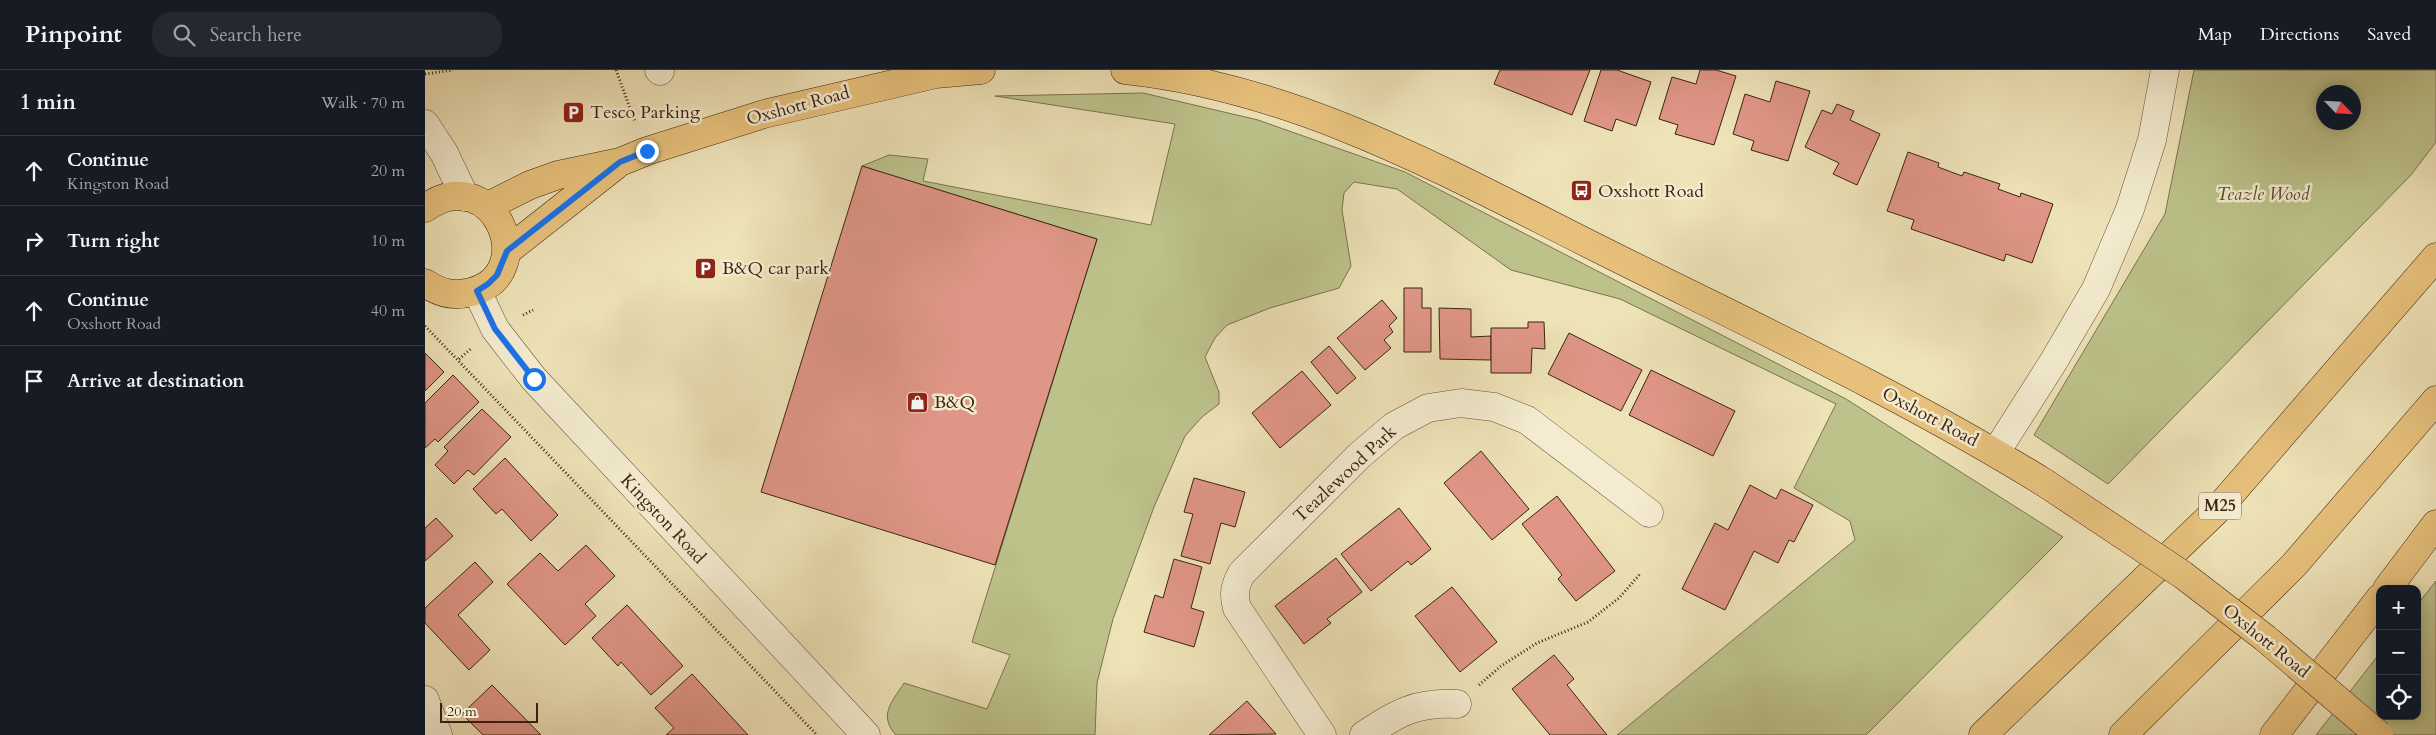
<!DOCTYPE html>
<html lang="en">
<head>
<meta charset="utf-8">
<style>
	:root { --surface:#171b24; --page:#242831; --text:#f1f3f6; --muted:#9ea1a6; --line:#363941 }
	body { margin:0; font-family:Cardo,serif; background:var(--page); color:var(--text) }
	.controls { position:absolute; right:15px; bottom:15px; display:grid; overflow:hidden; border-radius:10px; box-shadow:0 2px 12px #0003 }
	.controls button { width:45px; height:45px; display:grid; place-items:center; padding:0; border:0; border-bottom:1px solid var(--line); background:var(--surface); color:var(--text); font:25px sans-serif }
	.compass { position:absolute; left:1891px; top:15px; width:45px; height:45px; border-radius:50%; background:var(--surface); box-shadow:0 2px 12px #0003; rotate:115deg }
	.scale { position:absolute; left:15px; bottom:12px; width:98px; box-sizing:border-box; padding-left:5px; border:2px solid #3b2313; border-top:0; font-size:14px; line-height:18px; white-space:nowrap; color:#3b2313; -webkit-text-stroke:4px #f4ecd0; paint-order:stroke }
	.stop { position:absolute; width:15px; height:15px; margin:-11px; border:4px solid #1a73e8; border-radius:50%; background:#fff }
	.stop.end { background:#1a73e8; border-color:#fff; box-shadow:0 1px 5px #0008 }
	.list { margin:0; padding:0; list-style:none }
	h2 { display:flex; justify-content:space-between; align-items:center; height:65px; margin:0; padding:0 20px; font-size:21px }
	h2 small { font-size:16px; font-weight:400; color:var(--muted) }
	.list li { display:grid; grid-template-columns:32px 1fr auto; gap:15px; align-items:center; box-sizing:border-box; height:70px; padding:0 20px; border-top:1px solid var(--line) }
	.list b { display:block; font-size:19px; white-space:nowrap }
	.list p { margin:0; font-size:16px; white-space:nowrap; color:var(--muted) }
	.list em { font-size:16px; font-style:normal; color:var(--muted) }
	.icon { flex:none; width:28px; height:28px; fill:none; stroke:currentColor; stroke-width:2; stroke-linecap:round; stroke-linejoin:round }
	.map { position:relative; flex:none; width:2011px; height:665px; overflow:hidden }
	header { display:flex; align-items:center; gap:30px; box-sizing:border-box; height:70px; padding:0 25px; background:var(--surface); border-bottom:1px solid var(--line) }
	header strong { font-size:24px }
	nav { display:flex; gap:28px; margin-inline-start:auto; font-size:18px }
	.search { width:350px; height:45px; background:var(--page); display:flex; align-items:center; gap:12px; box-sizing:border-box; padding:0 18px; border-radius:20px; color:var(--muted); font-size:19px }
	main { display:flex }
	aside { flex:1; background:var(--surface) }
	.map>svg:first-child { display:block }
	.green { fill:#bdc28b; stroke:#7c724f; fill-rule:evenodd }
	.building { fill:#e09687; stroke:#3b2313 }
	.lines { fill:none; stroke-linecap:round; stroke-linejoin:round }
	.minor-casing { stroke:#68533c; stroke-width:29 }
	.major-casing { stroke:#3b2313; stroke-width:29 }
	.highway-casing { stroke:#3b2313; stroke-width:29 }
	.path { stroke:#3b2313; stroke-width:3; stroke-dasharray:1 2.5; stroke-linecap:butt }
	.minor { stroke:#f4ecd0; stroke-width:28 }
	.major { stroke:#e7c17c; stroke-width:28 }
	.highway { stroke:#e7c17c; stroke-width:28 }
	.major-bridge-casing { stroke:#3b2313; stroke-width:29; stroke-linecap:butt }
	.major-bridge { stroke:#e7c17c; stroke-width:28 }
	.route { stroke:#1a73e8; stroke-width:6 }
	.labels { text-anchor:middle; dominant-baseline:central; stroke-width:5; stroke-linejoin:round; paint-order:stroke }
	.shield { fill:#f4ecd0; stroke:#725f4c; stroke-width:1 }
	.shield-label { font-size:16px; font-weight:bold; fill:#3b2313 }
	.street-label { font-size:18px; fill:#3b2313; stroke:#f4ecd0 }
	.poi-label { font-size:18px; fill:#3b2313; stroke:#f4ecd0; text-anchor:start }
	.park-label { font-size:18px; font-style:italic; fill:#5c4b31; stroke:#f4ecd0 }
</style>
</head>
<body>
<header>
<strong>Pinpoint</strong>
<div class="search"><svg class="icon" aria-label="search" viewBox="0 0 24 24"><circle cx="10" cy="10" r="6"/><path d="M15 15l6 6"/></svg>Search here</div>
<nav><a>Map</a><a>Directions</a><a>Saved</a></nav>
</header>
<main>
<aside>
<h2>1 min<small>Walk · 70 m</small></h2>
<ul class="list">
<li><svg class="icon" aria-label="ahead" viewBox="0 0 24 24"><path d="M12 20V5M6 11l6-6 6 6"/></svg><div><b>Continue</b><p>Kingston Road</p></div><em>20 m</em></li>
<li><svg class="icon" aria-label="right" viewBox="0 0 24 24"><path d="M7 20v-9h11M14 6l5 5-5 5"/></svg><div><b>Turn right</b></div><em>10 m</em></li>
<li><svg class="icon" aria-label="ahead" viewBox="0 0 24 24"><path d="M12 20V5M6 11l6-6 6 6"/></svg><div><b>Continue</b><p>Oxshott Road</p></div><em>40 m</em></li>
<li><svg class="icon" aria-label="arrive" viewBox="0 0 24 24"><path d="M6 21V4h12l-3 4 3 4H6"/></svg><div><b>Arrive at destination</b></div></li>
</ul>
</aside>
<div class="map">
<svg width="2011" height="665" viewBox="0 0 2011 665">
	<rect width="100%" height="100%" fill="#eee2b7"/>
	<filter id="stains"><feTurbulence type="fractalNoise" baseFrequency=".004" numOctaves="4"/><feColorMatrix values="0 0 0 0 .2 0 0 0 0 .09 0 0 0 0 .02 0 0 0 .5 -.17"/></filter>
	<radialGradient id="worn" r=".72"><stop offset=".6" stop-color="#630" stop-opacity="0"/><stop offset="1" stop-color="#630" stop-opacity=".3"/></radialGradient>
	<!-- green -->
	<g class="green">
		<path d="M1769,0H2011V72L1986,105L1683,414L1609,365L1740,144ZM1898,22H1928V52H1898Z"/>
		<path d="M718,23L833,50L980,102L1421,329L1638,467L1441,665H1192L1430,470L1425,451L1369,418L1411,334L1195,229L1086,200L972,119L929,112L919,123L917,140L926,196L914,218L845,238L802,255L790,268L780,287L794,322V334L777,347L760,366L729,437L688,549L672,613L670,665H471C453,645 467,632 479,613L562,639L585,585L547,572L672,169L437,96L464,85L503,89L498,111L726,155L750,54L570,26Z"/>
		<path d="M2011,511V665H1891L1955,583V646H1992V535Z"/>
	</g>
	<!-- building -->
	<g class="building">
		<path d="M1075,0H1165L1147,45L1069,14Z"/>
		<path d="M1176,0H1192L1226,12L1211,56L1191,49L1187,61L1159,51Z"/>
		<path d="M1275,0H1291L1311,6L1289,75L1250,64L1253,55L1234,49L1247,7L1271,14Z"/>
		<path d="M1351,11L1385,21L1363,91L1326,80L1329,71L1308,64L1320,24L1345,32Z"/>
		<path d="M1412,34L1429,41L1425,50L1455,64L1432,115L1408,104L1414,93L1380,77L1397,40L1407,44Z"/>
		<path d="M1483,82L1514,93L1513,97L1537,106L1539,102L1575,114L1573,119L1595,127L1596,123L1628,134L1607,193L1581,184L1579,191L1486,159L1489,150L1462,141Z"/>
		<path d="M437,96L672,169L570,495L336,422Z"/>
		<path d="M979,218H997V238H1006V282H979Z"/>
		<path d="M957,230L972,248L964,256L968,262L959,270L966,278L940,300L912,268Z"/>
		<path d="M1014,238L1046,239V267L1066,266V290L1015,289Z"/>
		<path d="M1103,252H1119L1120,279L1107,278L1106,303H1066V258H1103Z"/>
		<path d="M1144,263L1217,300L1196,341L1123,304Z"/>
		<path d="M904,276L931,308L912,324L886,292Z"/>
		<path d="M0,283L19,302L0,321Z"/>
		<path d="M1226,300L1310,341L1288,386L1204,345Z"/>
		<path d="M877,301L906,335L855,378L827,343Z"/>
		<path d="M28,305L54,332L13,372L10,369L0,378V333Z"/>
		<path d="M57,339L86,367L49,405L43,400L29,414L10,395L23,381L19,377Z"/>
		<path d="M1056,381L1104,439L1067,470L1019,413Z"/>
		<path d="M80,388L133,445L106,471L77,439L71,444L48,419Z"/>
		<path d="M769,408L820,422L810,457L796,453L785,494L756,486L768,444L759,442Z"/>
		<path d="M1325,415L1351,429L1356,419L1388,435L1369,472L1364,470L1353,493L1329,481L1300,540L1257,519L1290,453L1303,460Z"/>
		<path d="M1132,426L1190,501L1151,531L1133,509L1137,505L1097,454Z"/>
		<path d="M974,438L1006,479L986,495L983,491L946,521L916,484Z"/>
		<path d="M11,448L28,466L0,491V458Z"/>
		<path d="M161,475L190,506L160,534L171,546L140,575L82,514L115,483L133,501Z"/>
		<path d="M911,488L937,522L902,549L906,553L879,574L850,536Z"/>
		<path d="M749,489L777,497L766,538L779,542L769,577L719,562L730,525L738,528Z"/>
		<path d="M50,492L68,512L33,545L65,580L44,600L0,553V538Z"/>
		<path d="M1027,517L1072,572L1035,602L990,546Z"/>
		<path d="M202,535L258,596L226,625L196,592L193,596L167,568Z"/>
		<path d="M1129,585L1149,609L1142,615L1182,665H1125L1087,619Z"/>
		<path d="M267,604L323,665H241L249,658L230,638Z"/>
		<path d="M67,615L116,665H58L37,644Z"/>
		<path d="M822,631L851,664L784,665Z"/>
	</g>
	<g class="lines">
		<defs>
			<g id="minor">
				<path d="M234,0L235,1"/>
				<path d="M0,54L19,83L40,127"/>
				<path d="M52,221L70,259L109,309L441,665"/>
				<path d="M1571,382L1627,294L1671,219L1705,139L1727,70L1740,0"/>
				<path d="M0,630L13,665"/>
				<path d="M897,665L812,538C808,524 810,515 817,503L935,385L969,356L1003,338L1036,333L1069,337L1102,350L1224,443"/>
				<path d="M939,665C973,643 990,632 1032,634"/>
			</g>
			<g id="major">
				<path d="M700,0C881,19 1036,111 1196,190C1339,261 1484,329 1620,413"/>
				<path d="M63,136L105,115L133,105L195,92L222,81L339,44L511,4L556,0"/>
				<path d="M0,138C69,89 117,204 46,222C29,227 14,223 0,213"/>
				<path d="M82,181L190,96"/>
			</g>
			<g id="highway">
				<path d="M1962,519L2011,454"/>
				<path d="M1558,665L1791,441L2011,187"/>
				<path d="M1698,665L1869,495L2011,330"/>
				<path d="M1849,665L1955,528"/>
			</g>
		</defs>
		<!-- minor casing -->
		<use href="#minor" class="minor-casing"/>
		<!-- major casing -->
		<use href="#major" class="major-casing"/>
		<!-- highway casing -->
		<use href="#highway" class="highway-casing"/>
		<!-- path -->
		<g class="path">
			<path d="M191,0L210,52"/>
			<path d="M0,4L28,0"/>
			<path d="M98,245L108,240"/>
			<path d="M0,256L392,665"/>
			<path d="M34,289L47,278"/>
			<path d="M1054,615L1076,596L1112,573L1163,552L1194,528L1216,503"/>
		</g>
		<!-- minor -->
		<use href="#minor" class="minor"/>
		<!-- major -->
		<use href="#major" class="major"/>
		<!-- highway -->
		<use href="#highway" class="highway"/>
		<defs>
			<path id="major-bridge" d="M1620,413L1758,505L1840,568L1954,665"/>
		</defs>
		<!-- major-bridge casing -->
		<use href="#major-bridge" class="major-bridge-casing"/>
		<!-- major-bridge -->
		<use href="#major-bridge" class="major-bridge"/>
	</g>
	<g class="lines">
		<!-- route -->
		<path class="route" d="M109,309L70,259L52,221L63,214L72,205L82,181L195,92L222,81"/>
	</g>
	<!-- icons -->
	<defs>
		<symbol id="parking-square" viewBox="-11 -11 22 22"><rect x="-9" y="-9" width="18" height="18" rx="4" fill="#8f2418" stroke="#f4ecd0"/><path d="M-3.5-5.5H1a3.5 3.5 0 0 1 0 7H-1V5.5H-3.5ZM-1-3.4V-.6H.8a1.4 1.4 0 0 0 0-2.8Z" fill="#fff"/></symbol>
		<symbol id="bus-square" viewBox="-11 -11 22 22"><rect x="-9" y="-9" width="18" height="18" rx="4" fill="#8f2418" stroke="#f4ecd0"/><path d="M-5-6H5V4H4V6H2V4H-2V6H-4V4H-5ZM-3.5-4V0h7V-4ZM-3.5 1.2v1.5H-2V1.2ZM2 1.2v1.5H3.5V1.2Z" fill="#fff"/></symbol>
		<symbol id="shop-square" viewBox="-11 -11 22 22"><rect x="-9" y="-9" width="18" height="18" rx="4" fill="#8f2418" stroke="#f4ecd0"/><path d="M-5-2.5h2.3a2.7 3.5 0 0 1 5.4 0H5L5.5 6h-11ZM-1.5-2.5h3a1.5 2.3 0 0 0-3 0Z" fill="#fff"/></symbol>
	</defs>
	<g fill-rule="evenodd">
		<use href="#parking-square" x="136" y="30" width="25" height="25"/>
		<use href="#bus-square" x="1144" y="108" width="25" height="25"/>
		<use href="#parking-square" x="268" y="186" width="25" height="25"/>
		<use href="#shop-square" x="480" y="320" width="25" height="25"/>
	</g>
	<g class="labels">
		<!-- shield labels -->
		<rect class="shield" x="1774" y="422.5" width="42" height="27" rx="4"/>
		<g class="shield-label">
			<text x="1795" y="436">M25</text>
		</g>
		<!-- street labels -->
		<g class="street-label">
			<text transform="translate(373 36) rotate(-15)">Oxshott Road</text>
			<text transform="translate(1505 347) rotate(28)">Oxshott Road</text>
			<text transform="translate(920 404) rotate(-43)">Teazlewood Park</text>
			<text transform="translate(238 449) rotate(47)">Kingston Road</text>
			<text transform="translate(1841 571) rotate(39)">Oxshott Road</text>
		</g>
		<!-- poi labels -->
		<g class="poi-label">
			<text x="165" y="42">Tesco Parking</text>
			<text x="1173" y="121">Oxshott Road</text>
			<text x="297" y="198">B&amp;Q car park</text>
			<text x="509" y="332">B&amp;Q</text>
		</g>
		<!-- park labels -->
		<g class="park-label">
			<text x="1838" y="124">Teazle Wood</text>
		</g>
	</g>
	<rect width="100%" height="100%" filter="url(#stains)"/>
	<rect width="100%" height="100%" fill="url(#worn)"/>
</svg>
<div class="controls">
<button>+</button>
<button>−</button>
<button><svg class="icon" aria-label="locate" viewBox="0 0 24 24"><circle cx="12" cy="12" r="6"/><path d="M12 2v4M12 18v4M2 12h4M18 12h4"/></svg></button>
</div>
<svg class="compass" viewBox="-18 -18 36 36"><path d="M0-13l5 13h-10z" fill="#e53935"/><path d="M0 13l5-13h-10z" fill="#9ea1a6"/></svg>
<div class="scale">20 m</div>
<div class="stop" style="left:109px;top:309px"></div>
<div class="stop end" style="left:222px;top:81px"></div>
</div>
</main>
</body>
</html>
